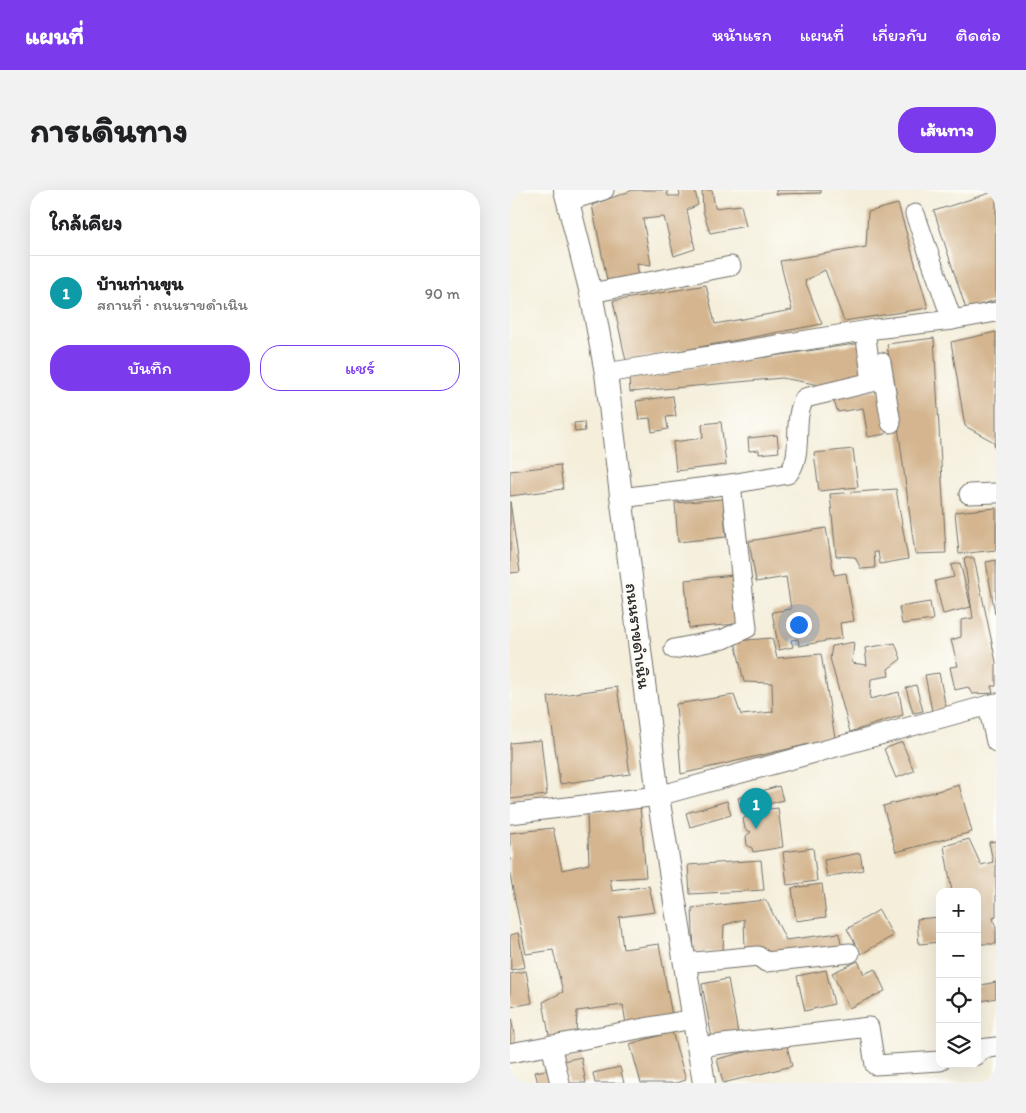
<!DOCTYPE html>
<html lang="th">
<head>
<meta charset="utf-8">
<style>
	:root { --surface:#fff; --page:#f2f2f2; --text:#202124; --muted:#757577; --line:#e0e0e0; --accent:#7c3aed }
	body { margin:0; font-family:Itim,"Playpen Sans Thai",sans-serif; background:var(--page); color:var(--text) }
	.controls { position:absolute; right:15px; bottom:15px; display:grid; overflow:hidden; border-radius:10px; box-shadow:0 5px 20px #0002 }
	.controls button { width:45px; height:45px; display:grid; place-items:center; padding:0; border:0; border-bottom:1px solid var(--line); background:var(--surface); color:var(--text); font:25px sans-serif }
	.you { position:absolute; left:288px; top:434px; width:18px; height:18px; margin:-12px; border:4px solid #fff; border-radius:50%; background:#1a73e8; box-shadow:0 0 0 8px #1a73e833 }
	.badge { display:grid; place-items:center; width:32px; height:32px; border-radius:50%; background:var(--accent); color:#fff; font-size:16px; font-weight:700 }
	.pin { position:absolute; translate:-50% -41px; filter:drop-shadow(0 1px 2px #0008) }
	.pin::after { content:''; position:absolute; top:26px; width:18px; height:15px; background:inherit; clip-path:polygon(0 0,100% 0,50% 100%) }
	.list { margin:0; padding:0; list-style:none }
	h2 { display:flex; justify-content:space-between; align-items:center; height:65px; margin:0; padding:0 20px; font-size:21px }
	h2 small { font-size:16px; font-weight:400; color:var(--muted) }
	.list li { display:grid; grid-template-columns:32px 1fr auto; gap:15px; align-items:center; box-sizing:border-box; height:75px; padding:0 20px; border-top:1px solid var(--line) }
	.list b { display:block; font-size:19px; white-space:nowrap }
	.list p { margin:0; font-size:16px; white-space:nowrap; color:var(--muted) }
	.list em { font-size:16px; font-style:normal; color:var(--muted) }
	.actions { display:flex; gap:10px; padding:15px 20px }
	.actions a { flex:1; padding:11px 0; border:1px solid var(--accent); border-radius:20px; text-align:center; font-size:18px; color:var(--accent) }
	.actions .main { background:var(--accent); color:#fff }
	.icon { flex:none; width:28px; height:28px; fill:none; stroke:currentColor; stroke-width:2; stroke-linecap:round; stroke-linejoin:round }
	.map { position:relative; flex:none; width:486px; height:893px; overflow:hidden; border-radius:20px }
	header { display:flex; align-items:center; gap:30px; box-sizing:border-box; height:70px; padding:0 25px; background:var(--accent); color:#fff }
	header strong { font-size:24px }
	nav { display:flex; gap:28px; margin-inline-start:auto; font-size:18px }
	.intro { display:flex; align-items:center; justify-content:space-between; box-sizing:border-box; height:120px; padding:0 30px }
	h1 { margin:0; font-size:35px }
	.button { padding:12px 22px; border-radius:20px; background:var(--accent); color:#fff; font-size:18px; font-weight:700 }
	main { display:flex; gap:30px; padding:0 30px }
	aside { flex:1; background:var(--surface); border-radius:20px; box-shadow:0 5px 20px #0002 }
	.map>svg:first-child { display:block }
	.building { fill:#d4b58f }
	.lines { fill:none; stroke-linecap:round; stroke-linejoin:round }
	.minor-casing { stroke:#716f68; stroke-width:21 }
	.major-casing { stroke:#716f68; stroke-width:24 }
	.minor { stroke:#fff; stroke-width:19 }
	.major { stroke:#fff; stroke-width:22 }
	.labels { text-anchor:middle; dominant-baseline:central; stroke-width:5; stroke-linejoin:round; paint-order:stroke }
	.street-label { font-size:18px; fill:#2b2b2b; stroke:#fdfcf7 }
</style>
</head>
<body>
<header>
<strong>แผนที่</strong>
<nav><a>หน้าแรก</a><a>แผนที่</a><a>เกี่ยวกับ</a><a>ติดต่อ</a></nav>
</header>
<div class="intro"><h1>การเดินทาง</h1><a class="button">เส้นทาง</a></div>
<main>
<aside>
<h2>ใกล้เคียง<small></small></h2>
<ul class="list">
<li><span class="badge" style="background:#0f9aa8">1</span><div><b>บ้านท่านขุน</b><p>สถานที่ · ถนนราขดำเนิน</p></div><em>90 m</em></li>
</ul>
<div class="actions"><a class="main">บันทึก</a><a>แชร์</a></div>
</aside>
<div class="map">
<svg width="486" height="893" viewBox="0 0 486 893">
	<rect width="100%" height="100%" fill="#fdfcf7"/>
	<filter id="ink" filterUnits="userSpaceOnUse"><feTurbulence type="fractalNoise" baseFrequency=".02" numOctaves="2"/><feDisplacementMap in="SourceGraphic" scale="10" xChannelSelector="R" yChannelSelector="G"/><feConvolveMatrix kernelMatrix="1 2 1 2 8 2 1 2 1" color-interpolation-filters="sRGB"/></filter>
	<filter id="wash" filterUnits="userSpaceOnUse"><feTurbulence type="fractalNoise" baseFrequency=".0096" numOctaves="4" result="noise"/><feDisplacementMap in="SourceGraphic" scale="20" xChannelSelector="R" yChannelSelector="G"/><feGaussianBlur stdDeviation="1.12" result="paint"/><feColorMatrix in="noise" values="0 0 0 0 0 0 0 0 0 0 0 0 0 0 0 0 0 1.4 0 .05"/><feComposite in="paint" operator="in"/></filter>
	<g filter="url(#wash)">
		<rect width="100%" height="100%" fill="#f4eeda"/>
		<g id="blocks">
			<!-- building -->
			<g class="building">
				<path d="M123,0H157L158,6H170L169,0H185L188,15L177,20L185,59L164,66L154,27L133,29L141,75L127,73L129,87L97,90L82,15Z"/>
				<path d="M192,0H202L205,18L231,15L236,36L200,43L193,21Z"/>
				<path d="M266,0H311V3L266,4Z"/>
				<path d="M486,1V110L456,119L424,21Z"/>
				<path d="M388,14L418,118L334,131L315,80L295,91L312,134L116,171L103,111L196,95L205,134L282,120L270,71L356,57L358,22Z"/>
				<path d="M486,142V259H485L484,252L455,236L441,152Z"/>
				<path d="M424,148L436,363L405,364L377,154Z"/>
				<path d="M352,153L359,180L345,189L310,195L272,188L120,202L119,187Z"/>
				<path d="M369,200L376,244L358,247L353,218L328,222L322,207Z"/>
				<path d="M163,206L166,226L156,227L158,239L142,242L140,228L129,229L126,211Z"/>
				<path d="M74,232L75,241L65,242L64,233Z"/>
				<path d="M211,232L216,275L166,281L163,252L193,248L192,234Z"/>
				<path d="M267,245L269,262L249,264V260L239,261L238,248Z"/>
				<path d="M343,259L348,297L309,301L304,263Z"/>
				<path d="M50,275L53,299L0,306V281Z"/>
				<path d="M386,299L398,369L370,374L368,362H364L365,378L351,379L345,367L326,366L320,304Z"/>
				<path d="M213,309L216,347L168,352L165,313Z"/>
				<path d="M0,311L10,382L0,383Z"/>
				<path d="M486,318V360L449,364L445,322Z"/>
				<path d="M316,338L324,385L336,383L344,431L330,433L332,448L289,456L288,449L281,450L283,457L269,460L262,422L281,419L276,387L246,392L239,351Z"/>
				<path d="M454,368H464L486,472V496H481L483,503L462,504L458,497L445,500L440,477L448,476L441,450L451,447V430L463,428Z"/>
				<path d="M486,370V424H485L476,372Z"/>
				<path d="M450,373L461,417L433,424L425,391L444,387L441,375Z"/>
				<path d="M224,385L228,434L179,438L175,390Z"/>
				<path d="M420,412L423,430L392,434L389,417Z"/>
				<path d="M262,448L267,468L311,464L325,548L171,584L166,514L224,505L231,525L263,522L262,493L234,492L225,451Z"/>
				<path d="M344,452L342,473L357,475L355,458L385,453L391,469L378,479L379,486L361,489L360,509L389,502L393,525L340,542L320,468L322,456Z"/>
				<path d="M429,483L436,518L422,521L415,485Z"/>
				<path d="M406,495L413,521L403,523L396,498Z"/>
				<path d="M107,497L120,584L50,594L38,507Z"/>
				<path d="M31,550L37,605L0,609V553Z"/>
				<path d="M392,552L404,581L386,588L374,559Z"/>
				<path d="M449,595L462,642L386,662L373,616Z"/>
				<path d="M269,596L273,610L232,622L228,608Z"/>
				<path d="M217,611L221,625L180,637L176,623Z"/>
				<path d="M130,616L136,687L100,689L102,701L139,696L145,722L109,727L113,759L149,754L162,826L116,834L113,815L67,821L66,844L40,850L33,812L53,802L43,760L16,764L0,685V643L43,638L52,680L79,674L77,622Z"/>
				<path d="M268,618L273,657L243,662L242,658L237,655L236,646L241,642L235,639L233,629L237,626L236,622Z"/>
				<path d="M459,649L471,675L483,672L479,652L486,651V727L483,728L486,738V754H467V702H442L434,656Z"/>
				<path d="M303,658L307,691L277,695L273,662Z"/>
				<path d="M350,663L353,680L317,687L314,670Z"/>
				<path d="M251,670L254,700L180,704L178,675Z"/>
				<path d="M312,694L316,727L286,731L282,698Z"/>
				<path d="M256,710L276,750L329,743L332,758L260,765L235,758L234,729L214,735L213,760L184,763L182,718Z"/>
				<path d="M369,720L383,746L351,764L337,739Z"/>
				<path d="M430,727V752L409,754L407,729Z"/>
				<path d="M8,743L15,777L1,780L0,745Z"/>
				<path d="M348,771L354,784L365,779L375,801L339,818L322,783Z"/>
				<path d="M316,780L324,814L295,821L287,786Z"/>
				<path d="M16,781L22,813L0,817V784Z"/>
				<path d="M218,789L228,843L202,848L192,794Z"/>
				<path d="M486,792V808L467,812V796Z"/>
				<path d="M1,828L6,854L0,855V829Z"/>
				<path d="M162,842L176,890L167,893H131L120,854Z"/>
				<path d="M276,852L282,876L213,893L207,869Z"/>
				<path d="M71,867L76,893H58L53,871Z"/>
				<path d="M110,877L114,893H85L83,883Z"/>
				<path d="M42,879L45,893H28L25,882Z"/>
			</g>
		</g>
	</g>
	<g filter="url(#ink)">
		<use href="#blocks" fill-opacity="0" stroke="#716f68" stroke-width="1"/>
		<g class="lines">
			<defs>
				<g id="minor">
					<path d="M58,11L94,0"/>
					<path d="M405,24L442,130"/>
					<path d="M81,103L221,76"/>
					<path d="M371,172L381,233"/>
					<path d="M96,183L365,139L442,130L486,122"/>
					<path d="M221,294L278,284C295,263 281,230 295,208L362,192L355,141"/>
					<path d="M459,304L486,303"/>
					<path d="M111,308L221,294L237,438L214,449L164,459"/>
					<path d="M478,516L486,552"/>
					<path d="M0,624L148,606L486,513"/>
					<path d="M174,773L248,766L256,772L340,763"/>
					<path d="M41,855L50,893"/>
					<path d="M187,857L359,837L365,875L430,871"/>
					<path d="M0,863L183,829"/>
					<path d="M467,865L471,859L486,857"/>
				</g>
				<path id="major" d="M55,0L81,103L96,183L148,606L194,893"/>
			</defs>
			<!-- minor casing -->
			<use href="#minor" class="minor-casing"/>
			<!-- major casing -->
			<use href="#major" class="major-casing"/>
			<!-- minor -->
			<use href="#minor" class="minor"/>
			<!-- major -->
			<use href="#major" class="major"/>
		</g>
	</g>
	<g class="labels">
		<!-- street labels -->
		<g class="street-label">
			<text transform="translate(128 446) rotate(83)">ถนนราขดำเนิน</text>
		</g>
	</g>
</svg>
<div class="controls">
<button>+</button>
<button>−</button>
<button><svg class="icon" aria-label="locate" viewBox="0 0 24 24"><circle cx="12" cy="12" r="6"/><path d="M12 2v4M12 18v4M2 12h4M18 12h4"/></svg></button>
<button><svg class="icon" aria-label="layers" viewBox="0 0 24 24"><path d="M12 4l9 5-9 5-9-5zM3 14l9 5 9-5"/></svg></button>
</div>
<div class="you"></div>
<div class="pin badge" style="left:246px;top:639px;background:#0f9aa8">1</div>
</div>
</main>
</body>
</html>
